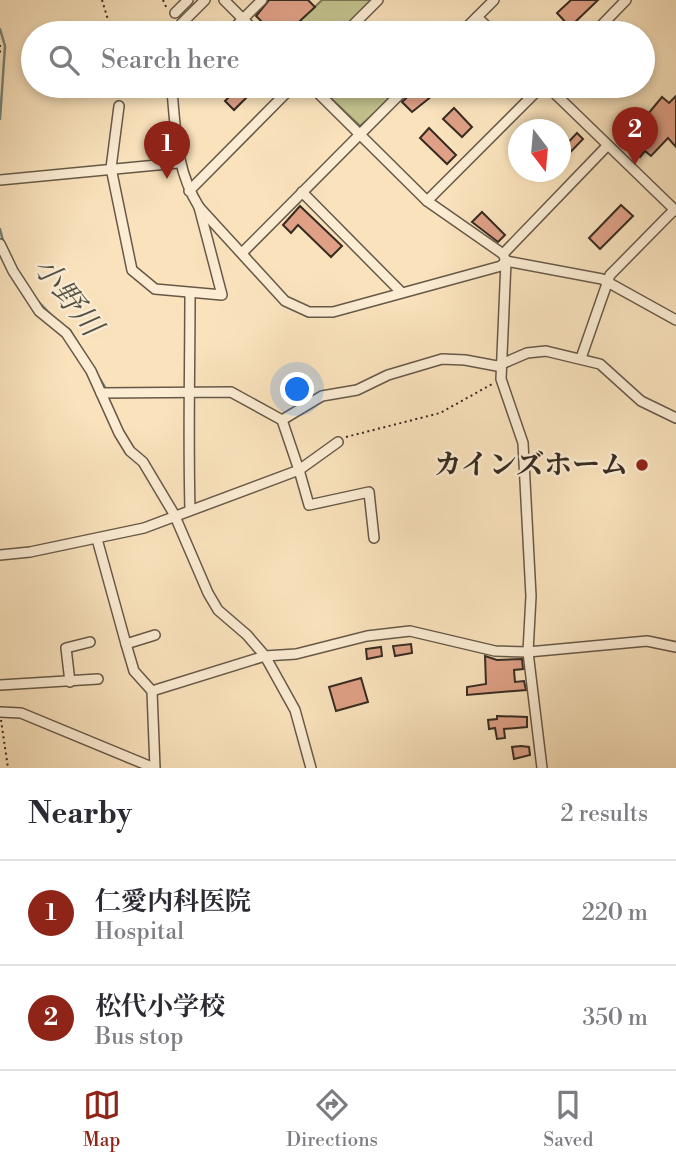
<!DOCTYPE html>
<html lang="en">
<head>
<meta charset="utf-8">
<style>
	:root { --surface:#fff; --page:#f7f7f7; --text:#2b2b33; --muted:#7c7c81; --line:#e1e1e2; --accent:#8f2418 }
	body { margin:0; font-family:"Libre Bodoni","Noto Serif JP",serif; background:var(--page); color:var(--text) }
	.compass { position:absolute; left:508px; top:119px; width:63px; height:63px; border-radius:50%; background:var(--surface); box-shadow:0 4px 10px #0003; rotate:164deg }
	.you { position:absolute; left:298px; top:390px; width:24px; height:24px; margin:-18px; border:5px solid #fff; border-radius:50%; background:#1a73e8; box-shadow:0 0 0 10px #1a73e833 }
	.badge { display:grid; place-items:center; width:46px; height:46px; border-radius:50%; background:var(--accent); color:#fff; font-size:23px; font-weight:700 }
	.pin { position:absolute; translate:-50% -58px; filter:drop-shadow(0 2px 4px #0008) }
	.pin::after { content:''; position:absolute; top:37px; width:24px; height:21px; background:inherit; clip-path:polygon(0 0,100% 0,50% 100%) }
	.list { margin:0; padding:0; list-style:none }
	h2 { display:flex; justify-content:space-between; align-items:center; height:91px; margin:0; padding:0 28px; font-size:30px }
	h2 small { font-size:23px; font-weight:400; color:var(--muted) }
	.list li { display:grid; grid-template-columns:46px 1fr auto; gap:21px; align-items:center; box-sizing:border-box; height:105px; padding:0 28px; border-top:2px solid var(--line) }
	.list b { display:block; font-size:26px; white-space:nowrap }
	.list p { margin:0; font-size:23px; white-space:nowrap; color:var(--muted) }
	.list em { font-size:23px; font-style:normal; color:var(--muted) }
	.icon { flex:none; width:38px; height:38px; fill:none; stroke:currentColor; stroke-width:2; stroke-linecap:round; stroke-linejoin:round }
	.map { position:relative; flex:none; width:676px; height:768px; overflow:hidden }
	.search { position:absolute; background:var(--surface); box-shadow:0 4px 10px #0003; left:21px; right:21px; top:21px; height:77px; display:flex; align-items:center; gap:18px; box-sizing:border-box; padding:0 24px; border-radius:38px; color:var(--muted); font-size:26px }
	.sheet { height:301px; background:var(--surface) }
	nav { display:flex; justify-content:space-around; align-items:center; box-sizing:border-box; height:98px; border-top:2px solid var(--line); background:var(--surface); font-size:19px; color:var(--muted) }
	nav a { display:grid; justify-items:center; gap:4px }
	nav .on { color:var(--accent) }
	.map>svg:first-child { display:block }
	.green { fill:#c2c28d; stroke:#7c7657; stroke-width:2 }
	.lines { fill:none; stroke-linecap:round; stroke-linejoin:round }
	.stream { stroke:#74837a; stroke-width:2.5 }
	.building { fill:#dfa086; stroke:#362b21; stroke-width:2 }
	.minor-casing { stroke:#675948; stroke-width:12 }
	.path { stroke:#362b21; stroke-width:2; stroke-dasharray:2 3.5; stroke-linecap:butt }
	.minor { stroke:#fbecd3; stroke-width:9 }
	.poi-dot { fill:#8f2418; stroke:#fbecd3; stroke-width:2.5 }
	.labels { text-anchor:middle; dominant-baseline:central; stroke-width:5; stroke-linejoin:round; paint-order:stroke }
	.poi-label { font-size:28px; font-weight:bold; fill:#362b21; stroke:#fbecd3; text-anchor:end }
	.water-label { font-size:30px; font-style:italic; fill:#505046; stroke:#fbecd3 }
</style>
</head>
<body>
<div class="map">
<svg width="676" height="768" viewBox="0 0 676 768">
	<rect width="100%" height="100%" fill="#f9e2bc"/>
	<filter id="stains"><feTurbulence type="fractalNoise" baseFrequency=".00286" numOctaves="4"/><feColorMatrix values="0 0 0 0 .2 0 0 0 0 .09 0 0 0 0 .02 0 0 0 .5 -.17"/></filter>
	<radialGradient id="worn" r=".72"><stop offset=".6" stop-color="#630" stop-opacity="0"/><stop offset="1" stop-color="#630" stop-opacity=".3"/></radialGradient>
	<!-- green -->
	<g class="green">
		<path d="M322,0H375L342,33H287Z"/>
		<path d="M318,86H378L391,98L360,126Z"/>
	</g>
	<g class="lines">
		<!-- stream -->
		<g class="stream">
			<path d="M0,29L5,46L0,119"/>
			<path d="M0,229L4,245"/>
			<path d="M36,299L53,317"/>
			<path d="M63,326L70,330L106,389"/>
		</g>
	</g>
	<!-- building -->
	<g class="building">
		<path d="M269,0H308L315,7L287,33H273L256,16Z"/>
		<path d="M571,0H598L570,27L557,13Z"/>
		<path d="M157,22L160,33H143L141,27Z"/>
		<path d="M240,86H258L234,110L225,101Z"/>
		<path d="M419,86H430L437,92L412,112L402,102Z"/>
		<path d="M676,96V147L668,138L651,156L645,151L640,157L624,143L662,97L669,103Z"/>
		<path d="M454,108L472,127L462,137L443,119Z"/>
		<path d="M429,128L456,155L447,164L420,138Z"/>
		<path d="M577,133L583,139L561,162V150Z"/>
		<path d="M621,205L633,216L600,249L589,238Z"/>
		<path d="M300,206L342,246L331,257L298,225L291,233L283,225Z"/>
		<path d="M482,212L505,235L498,242L472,222Z"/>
		<path d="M411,644L412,653L395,656L393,646Z"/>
		<path d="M381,647L382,656L367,659L366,649Z"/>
		<path d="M485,656L497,660L522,659L523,669L514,670L515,682L524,681L526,690L467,695V687L486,684Z"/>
		<path d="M361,678L368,702L336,711L329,687Z"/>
		<path d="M497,716L527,717V727L504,729L505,738L497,739L495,728L489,729L488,720L497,719Z"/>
		<path d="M521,746L529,747L530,755L514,759L512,747Z"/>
	</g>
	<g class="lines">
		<defs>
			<g id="minor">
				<path d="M224,0L257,33"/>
				<path d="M175,13L188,0"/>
				<path d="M477,17L494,33"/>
				<path d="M181,24L205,0"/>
				<path d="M229,33L262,0"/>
				<path d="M345,33L378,0"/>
				<path d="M461,33L494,0"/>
				<path d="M594,33L626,0"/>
				<path d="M178,86L172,91C176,133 176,170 199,207L285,301L309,312H333L501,266L506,261L602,279L676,320"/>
				<path d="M311,86L427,201L503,254L506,261L501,379L523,443L531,596L528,652L542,768"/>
				<path d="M547,86L676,211"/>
				<path d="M119,106L111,168L132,270L155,289L222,295L199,207"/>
				<path d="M0,180L178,163"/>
				<path d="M189,191L293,86"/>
				<path d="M302,192L401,292"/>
				<path d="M427,201L542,86"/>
				<path d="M0,244L13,271L39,311L66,333L91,371L119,433L130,451L143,462L174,514L208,593L218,610L247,635L265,656L295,710L311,768"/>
				<path d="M242,253L408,86"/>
				<path d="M503,254L607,146"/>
				<path d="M190,293C190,365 188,437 190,509"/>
				<path d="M581,358L610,275L674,210"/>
				<path d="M282,420L322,396L357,390L388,375L442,359L465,360L497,366L527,353L546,351L600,364L641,401L676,418"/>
				<path d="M338,442L299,470L309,505L369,492L374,538"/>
				<path d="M97,539L126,644"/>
				<path d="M0,555L30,552L144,528L299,470L282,420L231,392L101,393"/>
				<path d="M70,682L66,648L90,642"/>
				<path d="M0,685L98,679"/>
				<path d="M152,691L265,656L296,654L367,636L410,631L495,651L528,652L647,641L676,647"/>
				<path d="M0,712L21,713L154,768"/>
				<path d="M155,768L152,691L134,671L126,644L155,635"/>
			</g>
		</defs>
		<!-- minor casing -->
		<use href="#minor" class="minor-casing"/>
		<!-- path -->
		<g class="path">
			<path d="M102,0L112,33"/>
			<path d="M163,0L167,9"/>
			<path d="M0,45V53"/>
			<path d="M115,86L118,98"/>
			<path d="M346,437L440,413L494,383"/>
			<path d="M1,720L8,768"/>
		</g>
		<!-- minor -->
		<use href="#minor" class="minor"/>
	</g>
	<!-- markers -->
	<circle class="poi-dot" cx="642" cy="465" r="7"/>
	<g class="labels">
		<!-- poi labels -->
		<g class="poi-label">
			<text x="628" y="465">カインズホーム</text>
		</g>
		<!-- water labels -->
		<g class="water-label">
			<text transform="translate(67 297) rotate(52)">小野川</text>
		</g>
	</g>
	<rect width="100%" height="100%" filter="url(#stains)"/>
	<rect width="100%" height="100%" fill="url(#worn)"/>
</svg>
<svg class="compass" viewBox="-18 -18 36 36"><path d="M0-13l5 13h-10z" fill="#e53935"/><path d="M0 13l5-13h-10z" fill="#7c7c81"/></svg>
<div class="you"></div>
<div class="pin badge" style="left:167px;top:179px">1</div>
<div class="pin badge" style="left:635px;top:165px">2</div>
<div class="search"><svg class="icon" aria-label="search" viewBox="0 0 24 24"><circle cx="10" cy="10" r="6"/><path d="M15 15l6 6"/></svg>Search here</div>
</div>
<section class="sheet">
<h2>Nearby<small>2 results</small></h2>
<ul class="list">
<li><span class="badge">1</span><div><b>仁愛内科医院</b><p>Hospital</p></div><em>220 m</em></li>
<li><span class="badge">2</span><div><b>松代小学校</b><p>Bus stop</p></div><em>350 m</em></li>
</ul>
</section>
<nav>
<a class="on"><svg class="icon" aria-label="map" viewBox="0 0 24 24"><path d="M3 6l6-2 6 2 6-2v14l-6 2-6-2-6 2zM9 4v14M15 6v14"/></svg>Map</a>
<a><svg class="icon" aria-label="directions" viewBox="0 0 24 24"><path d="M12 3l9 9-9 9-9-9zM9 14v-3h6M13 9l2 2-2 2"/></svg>Directions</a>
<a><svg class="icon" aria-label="saved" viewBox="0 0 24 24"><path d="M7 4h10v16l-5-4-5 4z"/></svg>Saved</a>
</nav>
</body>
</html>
